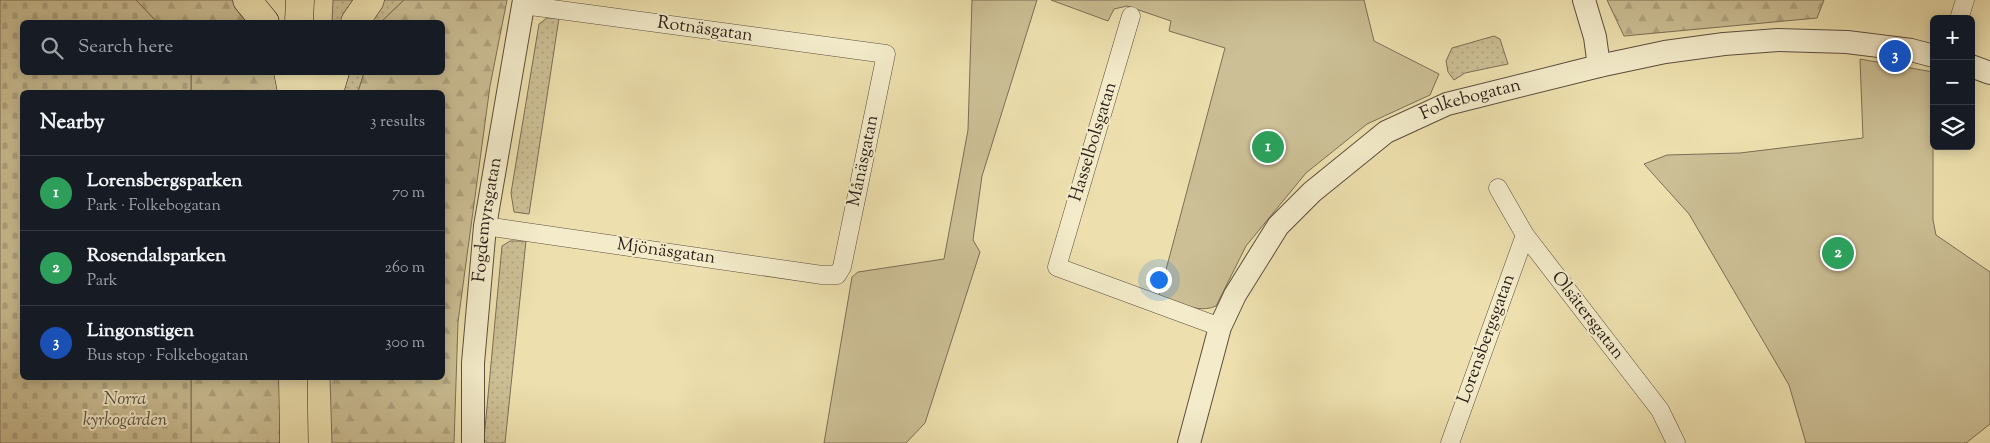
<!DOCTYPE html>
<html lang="en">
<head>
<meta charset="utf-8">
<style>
	:root { --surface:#171b24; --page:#20242c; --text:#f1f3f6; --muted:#9ea1a6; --line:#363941; --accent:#c59692 }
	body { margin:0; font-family:"Sorts Mill Goudy",serif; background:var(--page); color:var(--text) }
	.controls { position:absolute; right:15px; top:15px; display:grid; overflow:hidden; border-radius:8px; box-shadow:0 2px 12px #0003 }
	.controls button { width:45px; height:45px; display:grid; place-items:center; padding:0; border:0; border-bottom:1px solid var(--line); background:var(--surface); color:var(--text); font:25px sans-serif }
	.you { position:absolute; left:1158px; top:279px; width:18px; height:18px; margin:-12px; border:4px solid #fff; border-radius:50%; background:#1a73e8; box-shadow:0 0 0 8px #1a73e833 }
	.badge { display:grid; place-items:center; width:32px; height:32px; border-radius:50%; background:var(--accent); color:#fff; font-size:16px; font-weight:700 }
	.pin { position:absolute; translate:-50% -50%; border:2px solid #fff; box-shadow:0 1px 5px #0006 }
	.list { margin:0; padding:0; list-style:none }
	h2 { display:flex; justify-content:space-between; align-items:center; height:65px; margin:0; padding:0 20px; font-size:21px }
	h2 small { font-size:16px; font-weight:400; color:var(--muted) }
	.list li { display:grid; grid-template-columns:32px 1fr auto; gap:15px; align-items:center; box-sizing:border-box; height:75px; padding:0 20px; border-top:1px solid var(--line) }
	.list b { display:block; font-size:19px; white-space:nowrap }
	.list p { margin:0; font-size:16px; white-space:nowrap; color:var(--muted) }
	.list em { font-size:16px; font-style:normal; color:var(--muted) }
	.icon { flex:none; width:28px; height:28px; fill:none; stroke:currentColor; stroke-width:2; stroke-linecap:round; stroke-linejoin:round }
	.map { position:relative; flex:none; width:1990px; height:443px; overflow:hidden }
	.search { position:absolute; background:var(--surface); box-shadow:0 2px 12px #0003; left:20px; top:20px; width:425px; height:55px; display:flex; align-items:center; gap:12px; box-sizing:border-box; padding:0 18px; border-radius:8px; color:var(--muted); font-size:19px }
	.panel { position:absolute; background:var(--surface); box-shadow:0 2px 12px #0003; left:20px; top:90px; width:425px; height:290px; border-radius:8px }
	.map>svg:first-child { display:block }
	.grass { fill:url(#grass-dots); stroke:#7c6e57 }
	.forest { fill:url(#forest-firs); stroke:#7c6e57 }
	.cemetery { fill:url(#cemetery-stones); stroke:#7c6e57 }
	.green { fill:#ccbf95; stroke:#7c6e57 }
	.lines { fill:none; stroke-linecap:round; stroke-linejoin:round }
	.minor-casing { stroke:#5c4e3e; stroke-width:19 }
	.tertiary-casing { stroke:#5c4e3e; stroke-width:24 }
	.primary-casing { stroke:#2b1e19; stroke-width:29 }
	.minor { stroke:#f3ebca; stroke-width:18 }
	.tertiary { stroke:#f3ebca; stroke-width:22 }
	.primary { stroke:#ede0ae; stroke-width:28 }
	.labels { text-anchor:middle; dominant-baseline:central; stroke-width:4; stroke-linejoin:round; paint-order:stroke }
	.street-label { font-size:18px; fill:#2b1e19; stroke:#f3ebca }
	.park-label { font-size:18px; font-style:italic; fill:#5b4e3e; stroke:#f3ebca }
</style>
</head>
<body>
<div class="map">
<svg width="1990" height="443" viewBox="0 0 1990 443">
	<defs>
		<pattern id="grass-dots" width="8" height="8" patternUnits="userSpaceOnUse" patternTransform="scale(1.25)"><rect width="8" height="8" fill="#ccbf95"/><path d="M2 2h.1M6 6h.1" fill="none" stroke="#afa480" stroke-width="1.8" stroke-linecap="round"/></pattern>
		<pattern id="forest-firs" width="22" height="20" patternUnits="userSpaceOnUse" patternTransform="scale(1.25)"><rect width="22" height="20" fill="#ccbf95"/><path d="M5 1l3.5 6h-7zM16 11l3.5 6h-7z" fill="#afa480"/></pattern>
		<pattern id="cemetery-stones" width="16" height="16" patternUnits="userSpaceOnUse" patternTransform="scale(1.25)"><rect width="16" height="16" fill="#ccbf95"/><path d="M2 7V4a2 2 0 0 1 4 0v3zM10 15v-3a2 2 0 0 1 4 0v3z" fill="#afa480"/></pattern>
	</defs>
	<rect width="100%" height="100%" fill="#ede0ae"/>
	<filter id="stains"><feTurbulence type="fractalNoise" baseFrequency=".004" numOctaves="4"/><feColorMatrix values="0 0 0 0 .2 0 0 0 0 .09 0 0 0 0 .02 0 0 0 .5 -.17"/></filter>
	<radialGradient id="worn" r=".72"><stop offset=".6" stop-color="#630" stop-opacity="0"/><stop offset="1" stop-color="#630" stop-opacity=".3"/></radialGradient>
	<!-- grass -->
	<g class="grass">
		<path d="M333,0H404L381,22H332Z"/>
		<path d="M547,18H559L529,214L514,212L511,193L539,24Z"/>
		<path d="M1494,36L1500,39L1508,64L1465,73L1454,80L1448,72L1446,61L1452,48Z"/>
		<path d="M332,73H364L358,92H332Z"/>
		<path d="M510,241H526L505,443H487L484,439L502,246Z"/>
	</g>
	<!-- forest -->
	<g class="forest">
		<path d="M136,0H239L270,22H157Z"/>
		<path d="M404,0H507L490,86L458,322L454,443H332L330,378H442V92H358L364,73L442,72V22H381Z"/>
		<path d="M1607,0H1824L1817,18L1624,36Z"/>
		<rect x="191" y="73" width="88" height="19"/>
		<path d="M191,378H284L285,443H191Z"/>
	</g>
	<!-- cemetery -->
	<path class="cemetery" d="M0,0H136L157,22H22V72L191,73V92H22V378H191V443H0Z"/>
	<!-- green -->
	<g class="green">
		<path d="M972,0H1037L982,176L973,240L980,252L925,423L906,443H824L852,277L858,272L944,259L968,130Z"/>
		<path d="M1051,0H1364L1374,41L1439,74L1430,95L1367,124L1306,173L1246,246L1216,306C1198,314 1178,302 1159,296L1225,48L1169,31L1171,21L1127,6L1114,9L1108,21Z"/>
		<path d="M1860,59L1933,72V220L1936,235L1990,272V424L1966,443H1806L1789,385L1689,214L1644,164L1667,155L1740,153L1863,138Z"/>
	</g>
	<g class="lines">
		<defs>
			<g id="minor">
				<path d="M1131,16L1057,267L1220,327"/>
				<path d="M1959,19L1965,0"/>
				<path d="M1498,188L1525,235L1660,410L1676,443"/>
				<path d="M485,226L822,275H837L842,267L886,54L523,5"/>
				<path d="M1450,443L1525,235"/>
			</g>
			<g id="tertiary">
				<path d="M1584,0L1595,37L1599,66"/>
				<path d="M1971,66L1990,73"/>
				<path id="s1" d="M473,443V363L485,226L524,0"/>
				<path id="s2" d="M1189,443L1220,327L1235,295L1278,226L1312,192L1386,132L1447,104L1599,66L1665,52L1724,44L1778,40L1847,42L1911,50L1934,56"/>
			</g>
			<g id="primary">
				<path d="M247,0L265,22"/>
				<path d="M299,22L300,0"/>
				<path d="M355,22L370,0"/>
				<path d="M288,72L292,92"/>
				<path d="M312,92V72"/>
				<path d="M329,92L335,72"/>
				<path d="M293,378L294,443"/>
			</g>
		</defs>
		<!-- minor casing -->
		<use href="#minor" class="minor-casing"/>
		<!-- tertiary casing -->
		<use href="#tertiary" class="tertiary-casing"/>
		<!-- primary casing -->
		<use href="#primary" class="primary-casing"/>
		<!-- minor -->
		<use href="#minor" class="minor"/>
		<!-- tertiary -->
		<use href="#tertiary" class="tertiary"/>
		<!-- primary -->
		<use href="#primary" class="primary"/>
	</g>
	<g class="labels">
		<!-- street labels -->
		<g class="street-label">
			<text transform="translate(705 30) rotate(8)">Rotnäsgatan</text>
			<text stroke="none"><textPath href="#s2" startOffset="471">Folkebogatan</textPath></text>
			<text transform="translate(1094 142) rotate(-73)">Hasselbolsgatan</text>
			<text transform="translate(864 161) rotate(-78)">Månäsgatan</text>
			<text stroke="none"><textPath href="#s1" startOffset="224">Fogdemyrsgatan</textPath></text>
			<text transform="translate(666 252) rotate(8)">Mjönäsgatan</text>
			<text transform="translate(1587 316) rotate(52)">Olsätersgatan</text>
			<text transform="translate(1487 339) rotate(-70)">Lorensbergsgatan</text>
		</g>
		<!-- park labels -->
		<g class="park-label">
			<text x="125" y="400">Norra<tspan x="125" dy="21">kyrkogården</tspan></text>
		</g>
	</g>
	<rect width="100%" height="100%" filter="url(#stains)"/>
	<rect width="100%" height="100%" fill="url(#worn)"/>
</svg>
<div class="controls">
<button>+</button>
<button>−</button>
<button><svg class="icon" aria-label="layers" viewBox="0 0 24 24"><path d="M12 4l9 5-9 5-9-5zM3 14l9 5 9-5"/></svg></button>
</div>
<div class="you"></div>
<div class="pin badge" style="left:1268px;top:147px;background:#2e9e5b">1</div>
<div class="pin badge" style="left:1838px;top:253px;background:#2e9e5b">2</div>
<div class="pin badge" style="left:1895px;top:56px;background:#1a4fb4">3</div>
<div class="search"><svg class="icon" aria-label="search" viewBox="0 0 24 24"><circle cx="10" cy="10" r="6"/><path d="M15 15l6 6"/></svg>Search here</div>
<section class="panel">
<h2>Nearby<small>3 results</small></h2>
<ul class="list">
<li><span class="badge" style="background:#2e9e5b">1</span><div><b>Lorensbergsparken</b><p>Park · Folkebogatan</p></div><em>70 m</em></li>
<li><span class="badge" style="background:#2e9e5b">2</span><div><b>Rosendalsparken</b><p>Park</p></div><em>260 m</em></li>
<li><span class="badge" style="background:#1a4fb4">3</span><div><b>Lingonstigen</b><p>Bus stop · Folkebogatan</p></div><em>300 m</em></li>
</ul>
</section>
</div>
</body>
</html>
